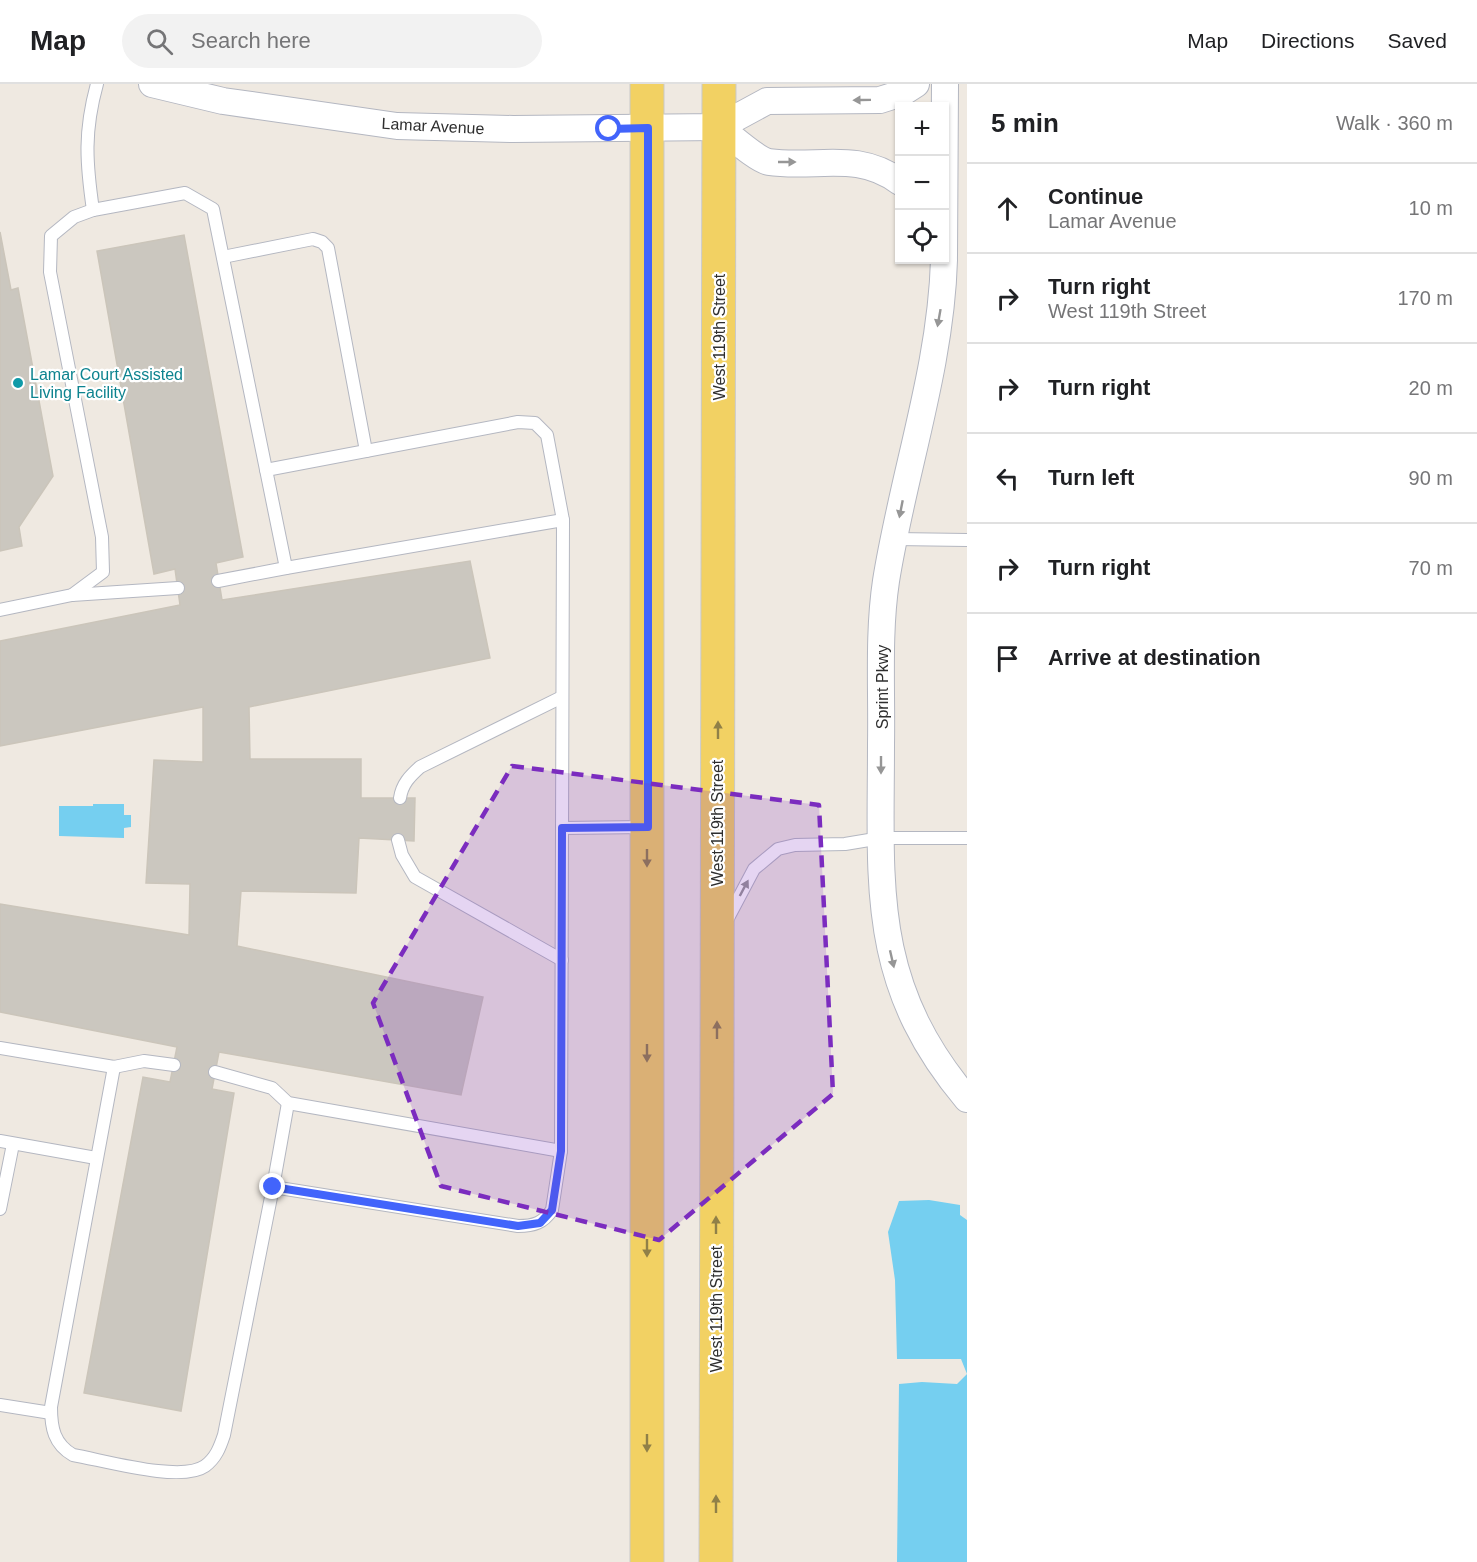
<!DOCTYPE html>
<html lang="en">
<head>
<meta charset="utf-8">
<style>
	:root { --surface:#fff; --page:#f2f2f2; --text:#202124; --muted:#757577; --line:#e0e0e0 }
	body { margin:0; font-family:Helvetica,sans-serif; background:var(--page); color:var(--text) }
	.controls { position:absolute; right:18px; top:18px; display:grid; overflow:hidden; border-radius:0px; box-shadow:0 2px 4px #0004 }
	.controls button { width:54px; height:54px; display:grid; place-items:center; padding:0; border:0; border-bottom:2px solid var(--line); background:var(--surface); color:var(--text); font:30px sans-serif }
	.stop { position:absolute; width:18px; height:18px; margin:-14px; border:4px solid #4264fb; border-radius:50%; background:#fff }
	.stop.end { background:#4264fb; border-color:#fff; box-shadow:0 2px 6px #0008 }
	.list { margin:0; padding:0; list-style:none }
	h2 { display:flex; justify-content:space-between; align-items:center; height:78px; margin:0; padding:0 24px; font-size:26px }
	h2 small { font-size:20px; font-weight:400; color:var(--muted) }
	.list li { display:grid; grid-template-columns:39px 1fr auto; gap:18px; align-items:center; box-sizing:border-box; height:90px; padding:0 24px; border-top:2px solid var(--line) }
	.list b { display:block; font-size:22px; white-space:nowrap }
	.list p { margin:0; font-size:20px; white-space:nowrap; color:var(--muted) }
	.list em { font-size:20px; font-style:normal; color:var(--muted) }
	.icon { flex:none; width:33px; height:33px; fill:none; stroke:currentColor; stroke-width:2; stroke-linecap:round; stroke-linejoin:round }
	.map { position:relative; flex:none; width:967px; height:1478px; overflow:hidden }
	header { display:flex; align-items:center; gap:36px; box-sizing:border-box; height:84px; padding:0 30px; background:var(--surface); border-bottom:2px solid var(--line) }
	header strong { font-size:28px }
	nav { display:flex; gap:33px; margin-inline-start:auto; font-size:21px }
	.search { width:420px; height:54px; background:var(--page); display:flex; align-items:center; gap:15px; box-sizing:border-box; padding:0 21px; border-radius:33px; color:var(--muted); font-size:22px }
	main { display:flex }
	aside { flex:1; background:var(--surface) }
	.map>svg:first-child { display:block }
	.water { fill:#75cff0 }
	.building { fill:#cbc7bf; stroke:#cbc5ba; stroke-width:1.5 }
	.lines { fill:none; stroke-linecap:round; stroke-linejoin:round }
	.service-casing { stroke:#b4b7c1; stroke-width:14 }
	.minor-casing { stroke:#b4b7c1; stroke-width:28 }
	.primary-casing { stroke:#c9c9c9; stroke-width:35 }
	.service { stroke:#fff; stroke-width:12 }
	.minor { stroke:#fff; stroke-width:26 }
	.primary { stroke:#f2d163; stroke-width:33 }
	.oneway { fill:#969696 }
	.oneway2 { fill:#908048 }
	.route { stroke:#4264fb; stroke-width:8 }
	.marked { fill:#7b2cbf; fill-opacity:0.2; stroke:#7b2cbf; stroke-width:4.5; stroke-dasharray:12 8; stroke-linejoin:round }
	.culture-dot { fill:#0f9aa8; stroke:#fff; stroke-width:2 }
	.labels { text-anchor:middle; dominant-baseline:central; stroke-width:4.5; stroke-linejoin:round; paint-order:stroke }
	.street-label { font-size:16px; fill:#2e2e2e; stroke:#fff }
	.culture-label { font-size:16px; fill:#0d838f; stroke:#fff; text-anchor:start }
</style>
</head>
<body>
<header>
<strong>Map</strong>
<div class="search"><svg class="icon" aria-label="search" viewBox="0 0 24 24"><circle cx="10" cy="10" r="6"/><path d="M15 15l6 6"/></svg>Search here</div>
<nav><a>Map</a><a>Directions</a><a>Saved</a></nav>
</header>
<main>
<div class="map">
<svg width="967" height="1478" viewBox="0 0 967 1478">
	<rect width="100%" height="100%" fill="#efe9e1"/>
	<!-- water -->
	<g class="water">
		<path d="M93,720H124V731H131V743L124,744V754L59,752V722H93Z"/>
		<path d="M929,1116L960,1121V1131L967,1136V1478H897L899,1300L922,1298L957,1300L967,1290L961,1275H897L895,1196L888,1148L899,1117Z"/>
	</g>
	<!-- building -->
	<g class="building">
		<path d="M0,148L11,206L18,204L53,392L19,443L22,462L0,467Z"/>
		<path d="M184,151L243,473L216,479L222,516L470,477L490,574L249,623L250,675H361V714H415L414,757L359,754L356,809L241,807L237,862L483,913L461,1011L219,968L212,1005L234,1009L181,1327L84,1309L143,993L170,998L177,963L0,928V820L189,851L190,800L146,799L154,676L203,678V623L0,662V557L180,521L175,485L154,490L97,167Z"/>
	</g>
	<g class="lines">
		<defs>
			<g id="service">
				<path d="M97,0C84,47 86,78 93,126L185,109L213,125L286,484L563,436L561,1067L288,1019L272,1004L215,988"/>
				<path d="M223,173L313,155L322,158L328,164L366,367"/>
				<path d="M266,386L518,338L535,339L547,351L563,436"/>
				<path d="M895,455L967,456"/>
				<path d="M218,497L286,484"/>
				<path d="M72,511L178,504"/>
				<path d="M0,526L72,511L103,488L102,453L50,188L51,152L74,133L93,126"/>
				<path d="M400,714C402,700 410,692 420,683L562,613"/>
				<path d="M562,744L646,743"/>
				<path d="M398,756L402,771L415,793L562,876"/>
				<path d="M727,836L754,785L778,765L795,761L845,760L881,754H967"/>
				<path d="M0,964L114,983L144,977L174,981"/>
				<path d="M114,983L51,1323C51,1344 54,1360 73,1371C103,1376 181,1399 205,1382C216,1374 220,1363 224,1351L273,1103L518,1142C534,1142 543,1139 552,1126L561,1067"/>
				<path d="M0,1057L96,1074"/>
				<path d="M273,1103L288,1019"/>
				<path d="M0,1125L13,1060"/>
				<path d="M0,1321L51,1329"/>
			</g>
			<g id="minor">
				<path d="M152,0L223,17L397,42L513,45L719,43L767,17L880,16L902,9L916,0"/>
				<path d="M719,43C730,51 757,76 769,78C816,85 857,66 900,98"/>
				<path d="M944,172L945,0"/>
				<path d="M944,176C941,284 903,390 886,497C878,550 882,606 881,660C881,801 869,899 967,1015"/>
			</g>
			<g id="primary">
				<path d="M647,1478V0"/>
				<path d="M716,1478L719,0"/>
			</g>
		</defs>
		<!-- service casing -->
		<use href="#service" class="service-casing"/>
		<!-- minor casing -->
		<use href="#minor" class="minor-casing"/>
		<!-- primary casing -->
		<use href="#primary" class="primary-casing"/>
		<!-- service -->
		<use href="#service" class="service"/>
		<!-- minor -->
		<use href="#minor" class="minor"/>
		<!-- primary -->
		<use href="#primary" class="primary"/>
	</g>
	<!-- one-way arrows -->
	<defs><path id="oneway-solid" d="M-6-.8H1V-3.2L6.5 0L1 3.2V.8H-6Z" transform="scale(1.5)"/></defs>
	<g class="oneway">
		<use href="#oneway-solid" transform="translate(862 16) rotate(179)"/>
		<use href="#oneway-solid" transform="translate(787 78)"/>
		<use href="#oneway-solid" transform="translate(939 234) rotate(100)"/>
		<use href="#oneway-solid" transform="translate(901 425) rotate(101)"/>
		<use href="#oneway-solid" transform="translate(881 681) rotate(90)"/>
		<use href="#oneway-solid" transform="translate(744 804) rotate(-62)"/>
		<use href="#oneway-solid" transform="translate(892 875) rotate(77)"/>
	</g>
	<g class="oneway2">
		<use href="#oneway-solid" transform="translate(718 646) rotate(-90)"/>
		<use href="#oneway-solid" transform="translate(647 774) rotate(90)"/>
		<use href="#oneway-solid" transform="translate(717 946) rotate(-90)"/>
		<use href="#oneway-solid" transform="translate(647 969) rotate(90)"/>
		<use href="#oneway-solid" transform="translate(716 1141) rotate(-90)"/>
		<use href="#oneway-solid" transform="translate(647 1164) rotate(90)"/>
		<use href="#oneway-solid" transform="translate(647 1359) rotate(90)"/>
		<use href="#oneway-solid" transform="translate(716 1420) rotate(-90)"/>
	</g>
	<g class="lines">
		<!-- route -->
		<path class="route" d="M273,1103L518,1142L540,1139L552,1126L561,1067L562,744L648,743V44L609,45"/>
	</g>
	<!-- marked area -->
	<path class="marked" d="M512,682L819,721L833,1010L659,1156L441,1102L373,919Z"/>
	<!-- markers -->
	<circle class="culture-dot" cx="18" cy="299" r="6"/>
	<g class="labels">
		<!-- street labels -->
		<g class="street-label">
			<text transform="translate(433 42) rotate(3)">Lamar Avenue</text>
			<text transform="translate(719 253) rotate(-90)">West 119th Street</text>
			<text transform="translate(882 603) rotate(-90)">Sprint Pkwy</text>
			<text transform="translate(717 739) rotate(-90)">West 119th Street</text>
			<text transform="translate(716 1225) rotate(-90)">West 119th Street</text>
		</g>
		<!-- culture labels -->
		<g class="culture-label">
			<text x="30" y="290">Lamar Court Assisted<tspan x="30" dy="18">Living Facility</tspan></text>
		</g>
	</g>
</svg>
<div class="controls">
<button>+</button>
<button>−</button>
<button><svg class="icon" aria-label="locate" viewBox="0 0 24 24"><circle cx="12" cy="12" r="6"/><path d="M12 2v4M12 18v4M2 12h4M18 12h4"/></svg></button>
</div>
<div class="stop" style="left:609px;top:45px"></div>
<div class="stop end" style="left:273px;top:1103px"></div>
</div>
<aside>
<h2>5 min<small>Walk · 360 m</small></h2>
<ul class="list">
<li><svg class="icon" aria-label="ahead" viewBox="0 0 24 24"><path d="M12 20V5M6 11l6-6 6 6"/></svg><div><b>Continue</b><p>Lamar Avenue</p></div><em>10 m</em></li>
<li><svg class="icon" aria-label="right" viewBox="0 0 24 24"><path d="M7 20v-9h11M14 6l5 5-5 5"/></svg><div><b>Turn right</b><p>West 119th Street</p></div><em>170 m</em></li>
<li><svg class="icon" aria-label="right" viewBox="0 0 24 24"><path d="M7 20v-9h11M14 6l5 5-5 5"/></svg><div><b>Turn right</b></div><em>20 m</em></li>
<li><svg class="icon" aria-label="left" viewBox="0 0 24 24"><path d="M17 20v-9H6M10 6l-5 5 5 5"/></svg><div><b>Turn left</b></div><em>90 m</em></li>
<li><svg class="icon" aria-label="right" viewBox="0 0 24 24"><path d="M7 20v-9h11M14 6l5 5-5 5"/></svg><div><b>Turn right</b></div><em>70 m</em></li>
<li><svg class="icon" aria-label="arrive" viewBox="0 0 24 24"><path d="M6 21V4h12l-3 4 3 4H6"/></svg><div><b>Arrive at destination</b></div></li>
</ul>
</aside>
</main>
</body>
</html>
